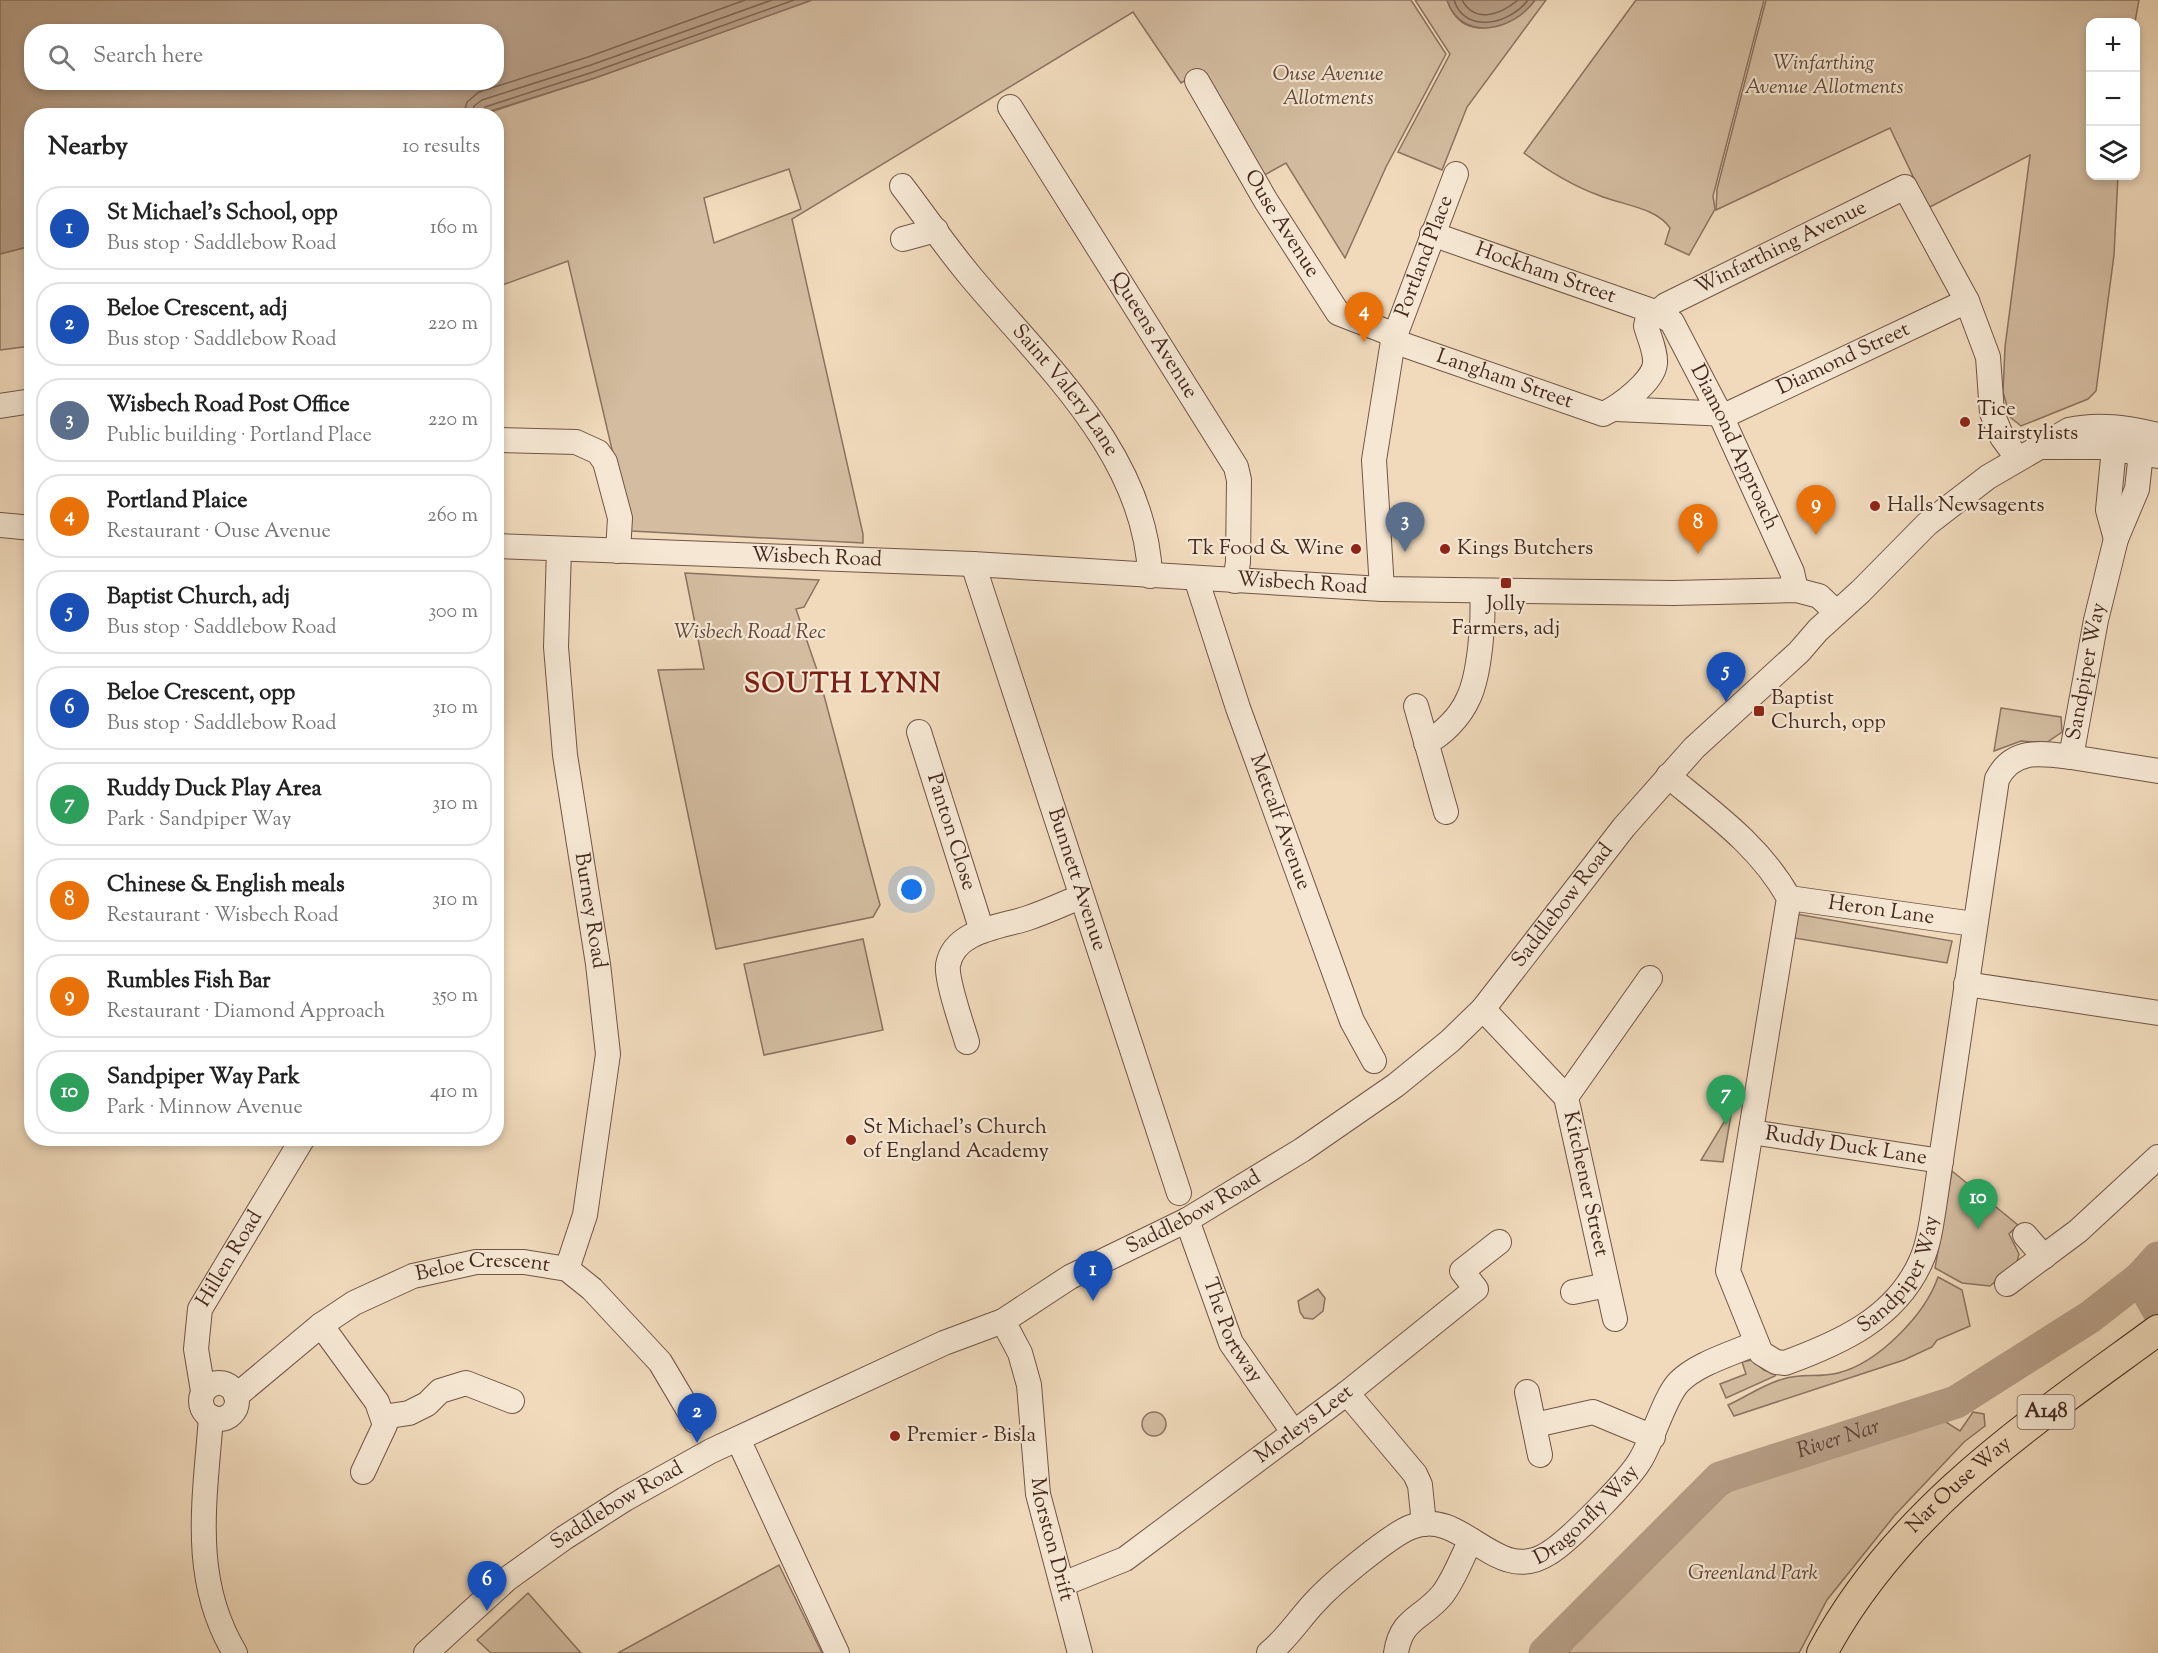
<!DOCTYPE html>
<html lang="en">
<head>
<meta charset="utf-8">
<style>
	:root { --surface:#fff; --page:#f2f2f2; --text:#222; --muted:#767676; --line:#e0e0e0; --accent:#8f2418 }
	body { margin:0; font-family:"Sorts Mill Goudy",serif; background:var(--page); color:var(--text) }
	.controls { position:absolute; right:18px; top:18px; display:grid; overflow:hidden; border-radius:12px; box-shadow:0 3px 9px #0003 }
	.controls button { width:54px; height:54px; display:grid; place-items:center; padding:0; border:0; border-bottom:2px solid var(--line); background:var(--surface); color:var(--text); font:30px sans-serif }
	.you { position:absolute; left:912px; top:890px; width:21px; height:21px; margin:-15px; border:4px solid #fff; border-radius:50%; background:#1a73e8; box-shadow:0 0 0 9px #1a73e833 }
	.badge { display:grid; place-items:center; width:39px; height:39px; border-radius:50%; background:var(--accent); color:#fff; font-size:20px; font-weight:700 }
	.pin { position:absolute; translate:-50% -50px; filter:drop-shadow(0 2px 3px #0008) }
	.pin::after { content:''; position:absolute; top:32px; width:21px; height:18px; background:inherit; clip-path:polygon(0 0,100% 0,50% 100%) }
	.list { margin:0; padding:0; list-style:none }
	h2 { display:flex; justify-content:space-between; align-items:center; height:78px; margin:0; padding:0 24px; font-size:26px }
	h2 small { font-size:20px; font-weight:400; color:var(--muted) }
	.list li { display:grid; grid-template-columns:39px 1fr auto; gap:18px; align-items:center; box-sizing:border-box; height:84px; margin:0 12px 12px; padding:0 12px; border:2px solid var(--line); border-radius:24px }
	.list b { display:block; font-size:22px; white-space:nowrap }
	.list p { margin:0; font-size:20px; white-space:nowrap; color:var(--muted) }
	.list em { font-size:20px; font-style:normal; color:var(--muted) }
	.icon { flex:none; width:33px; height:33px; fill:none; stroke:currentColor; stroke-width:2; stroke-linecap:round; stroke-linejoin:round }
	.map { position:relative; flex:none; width:2158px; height:1653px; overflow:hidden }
	.search { position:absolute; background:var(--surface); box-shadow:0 3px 9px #0003; left:24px; top:24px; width:480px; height:66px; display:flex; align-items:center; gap:15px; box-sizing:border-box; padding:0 21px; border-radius:24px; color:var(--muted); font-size:22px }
	.panel { position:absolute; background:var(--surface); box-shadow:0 3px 9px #0003; left:24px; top:108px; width:480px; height:1038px; border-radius:24px }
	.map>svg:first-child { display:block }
	.green { fill:#d3bca0; stroke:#8c7260; stroke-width:1.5; fill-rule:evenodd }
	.water { fill:#b69e86; stroke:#896f5d; stroke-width:1.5; fill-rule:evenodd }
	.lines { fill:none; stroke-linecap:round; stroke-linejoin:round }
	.shore { stroke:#7e6452; stroke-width:1.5 }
	.river { stroke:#b69e86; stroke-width:33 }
	.minor-casing { stroke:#705546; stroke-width:26 }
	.major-casing { stroke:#45291f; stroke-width:32 }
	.minor { stroke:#f5e7d3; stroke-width:24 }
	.major { stroke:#f0dabb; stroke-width:30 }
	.poi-dot { fill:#8f2418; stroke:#f5e7d3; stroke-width:2 }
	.labels { text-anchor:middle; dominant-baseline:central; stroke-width:4.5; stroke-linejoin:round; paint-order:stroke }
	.shield { fill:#f5e7d3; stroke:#7a6255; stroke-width:1.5 }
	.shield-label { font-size:20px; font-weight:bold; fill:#45291f }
	.park-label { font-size:21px; font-style:italic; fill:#614639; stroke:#f5e7d3 }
	.street-label { font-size:21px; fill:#45291f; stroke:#f5e7d3 }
	.poi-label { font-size:21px; fill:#45291f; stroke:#f5e7d3; text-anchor:start }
	.water-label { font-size:22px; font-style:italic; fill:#614639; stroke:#f5e7d3 }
	.district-label { font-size:27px; font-weight:bold; letter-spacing:1.5px; fill:#7a1f14; stroke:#f5e7d3 }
</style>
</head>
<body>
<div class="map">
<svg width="2158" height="1653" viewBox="0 0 2158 1653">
	<rect width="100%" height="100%" fill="#f0dabb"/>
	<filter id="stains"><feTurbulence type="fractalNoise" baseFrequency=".00333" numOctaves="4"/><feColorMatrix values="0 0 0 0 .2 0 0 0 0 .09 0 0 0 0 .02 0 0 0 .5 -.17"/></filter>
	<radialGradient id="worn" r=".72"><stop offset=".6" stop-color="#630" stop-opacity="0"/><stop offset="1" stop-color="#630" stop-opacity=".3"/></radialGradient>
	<!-- green -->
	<g class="green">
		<path d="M812,0H1411L1446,54L1386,167L1345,258L1286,163L1259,178L1198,73L1181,83L1133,12L792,219L863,534V543L631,531L568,261L497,287L496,116H478L595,78ZM789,169L801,209L714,243L704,198Z"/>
		<path d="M1415,0H1447C1459,34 1486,33 1512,17C1521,12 1529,9 1535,0H1546L1467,107L1442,170L1398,152L1450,54Z"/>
		<path d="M1636,0H1764L1713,196L1715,209L1689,255L1665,244L1670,228C1656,207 1621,205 1598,195C1571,185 1547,170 1524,153Z"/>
		<path d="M1766,0H2139L2135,22H2090V176H2118L2114,255L2096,391L2088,399L2021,426L2010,417L2003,392L2005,347L2030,155L1928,208L1890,128L1716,210L1717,189Z"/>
		<path d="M31,246V346L0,350V254Z"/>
		<path d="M685,573L819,580L804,607L796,609L818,673L880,905L873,917L716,949L658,670L704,669Z"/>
		<path d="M2001,708L2061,717L2062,732L2046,743L2021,741L1994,751Z"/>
		<path d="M1796,914L1952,941L1947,963L1788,937Z"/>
		<path d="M863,939L883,1030L764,1055L744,964Z"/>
		<path d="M1732,1109L1723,1162L1701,1160Z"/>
		<path d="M1952,1171L2018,1225L2009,1234L2019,1254L2017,1262L1990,1286L1962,1283L1935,1268Z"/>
		<path d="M1938,1277L1962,1290L1970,1326L1937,1340L1932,1347L1904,1360L1734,1416L1728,1405C1746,1397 1764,1384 1783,1379C1801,1373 1820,1378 1838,1373C1878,1363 1925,1315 1938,1277Z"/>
		<path d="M1318,1289L1325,1298L1323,1311L1313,1319L1304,1318L1300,1312L1298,1301Z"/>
		<path d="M1752,1360L1764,1370L1776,1374L1775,1376L1726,1398L1720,1384L1746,1374L1742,1362Z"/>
		<circle cx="1154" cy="1424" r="12"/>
		<path d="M1973,1412L1984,1414L1985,1426L1964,1442L1895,1515L1827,1600L1799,1653H1568L1579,1638L1715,1501L1747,1480L1938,1417L1960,1431Z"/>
		<path d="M779,1565L822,1653H618Z"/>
		<path d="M528,1593L581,1653H491L477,1640Z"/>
	</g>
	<!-- water -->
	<g class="water">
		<path d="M0,0H812L595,78L478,115L32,116L31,246L0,254ZM32,32H496V82H32Z"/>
		<path d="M1447,0H1535C1514,31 1461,43 1447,0Z"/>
	</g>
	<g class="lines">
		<!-- shore -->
		<g class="shore">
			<path d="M1454,0C1465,35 1510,24 1528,0"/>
			<path d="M1462,0C1475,24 1500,15 1518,0"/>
			<path d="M463,116L467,102L479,92L588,57L745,0"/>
			<path d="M472,116L474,106L482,100L591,65L772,0"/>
			<path d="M480,116L485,107L593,72L794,0"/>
		</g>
		<!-- river -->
		<g class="river">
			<path d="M2140,1278L2158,1310"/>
			<path id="s1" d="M1545,1653L1720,1478L1956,1402L2090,1317L2140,1278L2158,1258"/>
		</g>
		<defs>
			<g id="minor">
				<path id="s2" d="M1197,81L1266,201L1338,313L1395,335"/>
				<path id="s3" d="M1010,107L1236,467L1239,480L1238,562L1235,581"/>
				<path id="s4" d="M902,186C925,216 946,247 971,277C1043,363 1146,455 1150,576"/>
				<path id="s5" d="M1432,234L1658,313L1672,322L1721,416L1792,572L1796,590"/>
				<path d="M903,239L936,230"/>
				<path id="s6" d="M1393,341L1603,414C1619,407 1654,381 1655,363C1656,352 1649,337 1646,326L1647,321L1666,305L1905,187L1967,301L1988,357L1992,413L2002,437L2018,459"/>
				<path d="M0,406L32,401"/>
				<path id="s7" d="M1616,409L1728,414L1967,301"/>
				<path d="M496,440L576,442L598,452L605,462L620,518L618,551"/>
				<path d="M2043,447H2101L2158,456"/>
				<path d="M2114,448L2108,510L2116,539"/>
				<path d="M0,525L32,528"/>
				<path id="s8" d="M496,546L973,564L1382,589L1673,593L1796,590L1819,596L1836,612"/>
				<path id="s9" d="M559,549L556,647L565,755L598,964L608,1054L585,1215L567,1269"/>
				<path id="s10" d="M973,564L1179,1193"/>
				<path id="s11" d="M1196,578L1238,708L1352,1021L1374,1061"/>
				<path id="s12" d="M1382,589L1374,460L1393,341L1456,174"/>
				<path d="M1416,706L1446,812"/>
				<path id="s13" d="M919,732L982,931"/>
				<path d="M1426,743C1443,734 1460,717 1468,699C1480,675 1484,619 1482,592"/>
				<path d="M2071,757L2158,771"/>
				<path id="s14" d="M1668,776C1713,813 1760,846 1789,898L1728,1271L1761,1353L1776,1362L1785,1363C1840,1343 1896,1318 1921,1261C1929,1244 1931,1225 1934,1207L1997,779C2013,748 2041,753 2071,757L2096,620L2116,539L2137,489L2141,453"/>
				<path id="s15" d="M1789,898L1974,924"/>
				<path d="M1966,984L2158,1013"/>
				<path id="s16" d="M1483,1009L1566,1097L1615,1319"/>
				<path d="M967,1042C962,1025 946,980 948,965C954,930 1001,927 1028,918C1046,912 1063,904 1080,897"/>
				<path d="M1566,1097L1650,978"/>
				<path id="s17" d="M1751,1132L1941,1161"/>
				<path id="s18" d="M1187,1220L1231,1343L1294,1433"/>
				<path d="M2025,1235L2044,1257"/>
				<path d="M2007,1284L2078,1231L2158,1157"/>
				<path d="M1573,1292L1607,1285"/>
				<path id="s19" d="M1003,1321L1020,1353L1029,1385L1038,1494L1080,1653"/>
				<path d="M321,1325L377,1402L385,1425L363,1472"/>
				<circle cx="219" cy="1401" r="18"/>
				<path id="s20" d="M203,1391L196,1349L200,1309L303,1138"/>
				<path d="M1527,1392L1540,1455"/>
				<path d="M1347,1393L1415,1474L1420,1485L1424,1524"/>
				<path id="s21" d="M236,1396L321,1325L354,1303L413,1276L476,1262H524L567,1269L592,1289L660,1362L695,1421"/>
				<path d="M211,1417C205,1500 190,1578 235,1653"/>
				<path d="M383,1417L409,1413L427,1404L440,1391L466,1383L512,1401"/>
				<path d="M1535,1425L1593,1412L1653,1437"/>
				<path d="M738,1439L837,1653"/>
				<path id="s22" d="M1063,1584L1125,1559L1347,1393L1476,1289L1462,1271L1499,1242"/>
				<path id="s23" d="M426,1653L507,1579L564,1538L625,1499L711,1451L944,1343L1003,1321L1070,1277L1187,1220L1302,1150L1396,1085L1450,1041L1483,1009L1624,827L1694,748L1799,652L1818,630L1861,591L1927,524L1988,477L2069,430C2099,423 2128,428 2158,435"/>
				<path id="s24" d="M1269,1653C1288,1638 1300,1617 1318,1599C1334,1582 1390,1535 1411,1527C1463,1506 1496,1588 1549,1553C1569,1541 1630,1479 1641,1459C1653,1439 1665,1396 1679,1382C1698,1363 1732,1354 1756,1343"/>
				<path d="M1396,1653C1401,1618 1422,1619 1442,1595C1454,1580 1462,1557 1471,1540"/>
			</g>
			<g id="major">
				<path id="s25" d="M1822,1653C1898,1510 2031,1423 2158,1330"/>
			</g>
		</defs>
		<!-- minor casing -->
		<use href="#minor" class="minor-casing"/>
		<!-- major casing -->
		<use href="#major" class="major-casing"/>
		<!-- minor -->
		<use href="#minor" class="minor"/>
		<!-- major -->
		<use href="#major" class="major"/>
	</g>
	<!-- markers -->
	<g class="poi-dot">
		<circle cx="1965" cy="422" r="6"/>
		<circle cx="1875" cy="506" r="6"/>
		<circle cx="1356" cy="549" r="6"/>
		<circle cx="1445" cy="549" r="6"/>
		<rect x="1500" y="577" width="12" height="12" rx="3"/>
		<rect x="1753" y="705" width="12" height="12" rx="3"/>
		<circle cx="851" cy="1140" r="6"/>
		<circle cx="895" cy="1436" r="6"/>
	</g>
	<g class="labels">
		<!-- shield labels -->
		<rect class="shield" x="2017.5" y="1395" width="57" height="34" rx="4.5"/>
		<g class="shield-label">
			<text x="2046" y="1412">A148</text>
		</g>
		<!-- park labels -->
		<g class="park-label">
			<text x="1824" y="64">Winfarthing<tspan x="1824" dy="24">Avenue Allotments</tspan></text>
			<text x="1328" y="75">Ouse Avenue<tspan x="1328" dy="24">Allotments</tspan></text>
			<text x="750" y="633">Wisbech Road Rec</text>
			<text x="1753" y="1574">Greenland Park</text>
		</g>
		<!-- street labels -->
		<g class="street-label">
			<text stroke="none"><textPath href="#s2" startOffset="166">Ouse Avenue</textPath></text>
			<text stroke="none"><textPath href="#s6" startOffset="494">Winfarthing Avenue</textPath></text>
			<text stroke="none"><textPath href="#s12" startOffset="340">Portland Place</textPath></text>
			<text stroke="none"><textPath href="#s5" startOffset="120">Hockham Street</textPath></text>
			<text stroke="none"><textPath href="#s3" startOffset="270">Queens Avenue</textPath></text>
			<text stroke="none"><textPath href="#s7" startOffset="240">Diamond Street</textPath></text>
			<text stroke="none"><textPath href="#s6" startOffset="118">Langham Street</textPath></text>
			<text stroke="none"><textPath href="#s4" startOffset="262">Saint Valery Lane</textPath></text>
			<text stroke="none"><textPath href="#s5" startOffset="396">Diamond Approach</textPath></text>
			<text stroke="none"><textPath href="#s8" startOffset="321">Wisbech Road</textPath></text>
			<text stroke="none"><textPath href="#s8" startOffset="807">Wisbech Road</textPath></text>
			<text stroke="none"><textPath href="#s14" startOffset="1500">Sandpiper Way</textPath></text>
			<text stroke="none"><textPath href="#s11" startOffset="258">Metcalf Avenue</textPath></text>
			<text stroke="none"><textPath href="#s13" startOffset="105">Panton Close</textPath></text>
			<text stroke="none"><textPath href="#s10" startOffset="332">Bunnett Avenue</textPath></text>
			<text stroke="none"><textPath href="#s23" startOffset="1376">Saddlebow Road</textPath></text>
			<text stroke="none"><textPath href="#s9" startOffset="364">Burney Road</textPath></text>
			<text stroke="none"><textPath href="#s15" startOffset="93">Heron Lane</textPath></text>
			<text stroke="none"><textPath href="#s17" startOffset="96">Ruddy Duck Lane</textPath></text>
			<text stroke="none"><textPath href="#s16" startOffset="210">Kitchener Street</textPath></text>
			<text stroke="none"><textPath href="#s23" startOffset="890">Saddlebow Road</textPath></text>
			<text stroke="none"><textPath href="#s20" startOffset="141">Hillen Road</textPath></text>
			<text stroke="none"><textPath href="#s14" startOffset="818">Sandpiper Way</textPath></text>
			<text stroke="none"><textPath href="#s21" startOffset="286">Beloe Crescent</textPath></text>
			<text stroke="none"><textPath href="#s18" startOffset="120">The Portway</textPath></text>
			<text stroke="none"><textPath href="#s22" startOffset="291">Morleys Leet</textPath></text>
			<text stroke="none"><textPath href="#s25" startOffset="218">Nar Ouse Way</textPath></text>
			<text stroke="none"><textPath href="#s23" startOffset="242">Saddlebow Road</textPath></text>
			<text stroke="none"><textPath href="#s24" startOffset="393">Dragonfly Way</textPath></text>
			<text stroke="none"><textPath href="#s19" startOffset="226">Morston Drift</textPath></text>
		</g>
		<!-- poi labels -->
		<g class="poi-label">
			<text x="1977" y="410">Tice<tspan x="1977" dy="24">Hairstylists</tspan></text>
			<text x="1887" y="506">Halls Newsagents</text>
			<text x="1344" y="549" text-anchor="end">Tk Food &amp; Wine</text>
			<text x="1457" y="549">Kings Butchers</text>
			<text x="1506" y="605" text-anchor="middle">Jolly<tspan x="1506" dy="24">Farmers, adj</tspan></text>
			<text x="1771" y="699">Baptist<tspan x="1771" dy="24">Church, opp</tspan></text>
			<text x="863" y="1128">St Michael's Church<tspan x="863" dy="24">of England Academy</tspan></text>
			<text x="907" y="1436">Premier - Bisla</text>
		</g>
		<!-- water labels -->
		<g class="water-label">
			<text stroke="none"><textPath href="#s1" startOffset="372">River Nar</textPath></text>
		</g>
		<!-- district labels -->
		<g class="district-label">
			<text x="843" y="685">SOUTH LYNN</text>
		</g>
	</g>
	<rect width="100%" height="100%" filter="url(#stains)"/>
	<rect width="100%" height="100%" fill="url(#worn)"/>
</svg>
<div class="controls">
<button>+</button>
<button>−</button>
<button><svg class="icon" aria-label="layers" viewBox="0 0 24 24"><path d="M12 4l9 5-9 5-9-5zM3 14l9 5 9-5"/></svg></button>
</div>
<div class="you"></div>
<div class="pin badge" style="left:1093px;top:1301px;background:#1a4fb4">1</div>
<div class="pin badge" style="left:697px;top:1443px;background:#1a4fb4">2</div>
<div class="pin badge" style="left:1405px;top:552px;background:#5c6f8a">3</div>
<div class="pin badge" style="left:1364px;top:342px;background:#e8710a">4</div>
<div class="pin badge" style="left:1726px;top:702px;background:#1a4fb4">5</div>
<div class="pin badge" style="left:487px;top:1611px;background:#1a4fb4">6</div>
<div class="pin badge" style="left:1726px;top:1125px;background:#2e9e5b">7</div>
<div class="pin badge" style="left:1698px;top:554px;background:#e8710a">8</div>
<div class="pin badge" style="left:1816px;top:535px;background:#e8710a">9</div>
<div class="pin badge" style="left:1978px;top:1229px;background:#2e9e5b">10</div>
<div class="search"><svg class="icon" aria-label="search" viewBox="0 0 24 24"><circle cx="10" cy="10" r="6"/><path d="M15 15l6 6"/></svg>Search here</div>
<section class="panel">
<h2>Nearby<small>10 results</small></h2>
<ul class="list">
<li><span class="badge" style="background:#1a4fb4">1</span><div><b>St Michael's School, opp</b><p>Bus stop · Saddlebow Road</p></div><em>160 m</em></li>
<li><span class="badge" style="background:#1a4fb4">2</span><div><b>Beloe Crescent, adj</b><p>Bus stop · Saddlebow Road</p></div><em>220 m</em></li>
<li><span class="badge" style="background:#5c6f8a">3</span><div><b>Wisbech Road Post Office</b><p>Public building · Portland Place</p></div><em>220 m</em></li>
<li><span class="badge" style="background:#e8710a">4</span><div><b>Portland Plaice</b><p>Restaurant · Ouse Avenue</p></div><em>260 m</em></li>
<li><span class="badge" style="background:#1a4fb4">5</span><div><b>Baptist Church, adj</b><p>Bus stop · Saddlebow Road</p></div><em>300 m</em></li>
<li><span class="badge" style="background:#1a4fb4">6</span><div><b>Beloe Crescent, opp</b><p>Bus stop · Saddlebow Road</p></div><em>310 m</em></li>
<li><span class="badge" style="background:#2e9e5b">7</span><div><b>Ruddy Duck Play Area</b><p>Park · Sandpiper Way</p></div><em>310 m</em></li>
<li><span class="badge" style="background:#e8710a">8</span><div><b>Chinese &amp; English meals</b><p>Restaurant · Wisbech Road</p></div><em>310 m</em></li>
<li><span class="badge" style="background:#e8710a">9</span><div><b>Rumbles Fish Bar</b><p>Restaurant · Diamond Approach</p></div><em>350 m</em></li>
<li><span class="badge" style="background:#2e9e5b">10</span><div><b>Sandpiper Way Park</b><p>Park · Minnow Avenue</p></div><em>410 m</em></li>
</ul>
</section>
</div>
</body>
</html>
